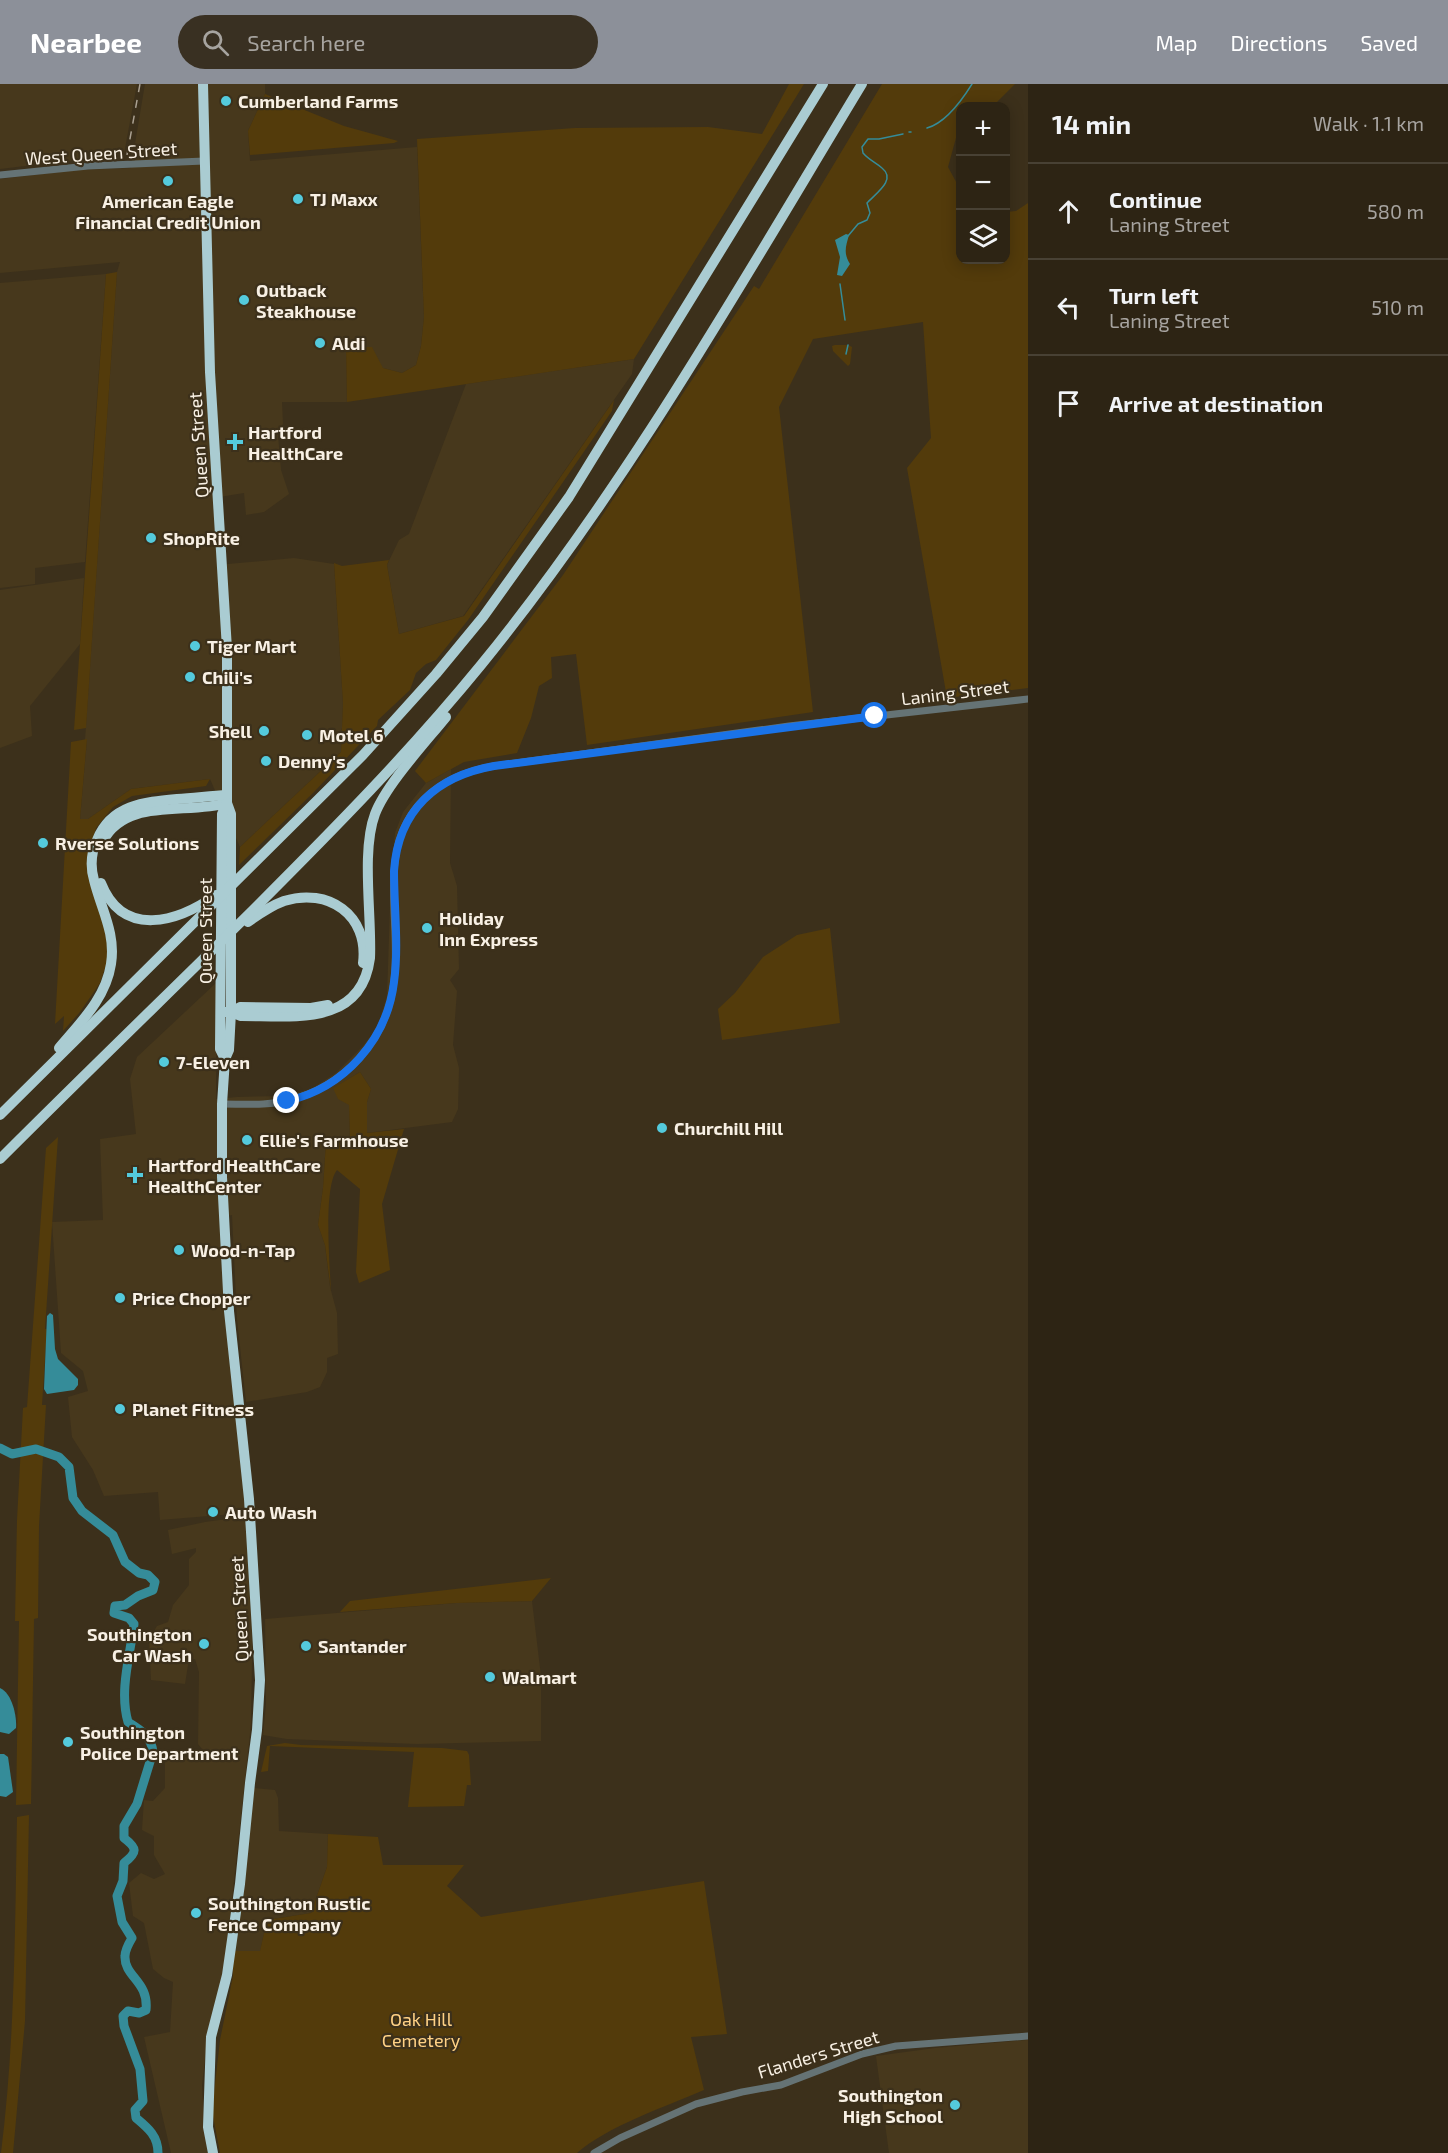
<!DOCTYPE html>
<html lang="en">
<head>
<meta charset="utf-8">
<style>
	:root { --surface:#2d2414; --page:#393022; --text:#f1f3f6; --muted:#a7a4a0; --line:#484134; --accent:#8c9099 }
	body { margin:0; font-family:"Exo 2",sans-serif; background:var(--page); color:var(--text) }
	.controls { position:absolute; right:18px; top:18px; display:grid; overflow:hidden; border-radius:12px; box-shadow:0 3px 15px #0003 }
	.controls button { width:54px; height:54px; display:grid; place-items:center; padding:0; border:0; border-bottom:2px solid var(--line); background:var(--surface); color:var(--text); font:30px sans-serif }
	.stop { position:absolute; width:18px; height:18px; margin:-14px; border:4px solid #1a73e8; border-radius:50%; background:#fff }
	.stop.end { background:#1a73e8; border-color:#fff; box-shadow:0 2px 6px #0008 }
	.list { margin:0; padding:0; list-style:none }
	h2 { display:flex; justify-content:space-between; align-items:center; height:78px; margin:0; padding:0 24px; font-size:26px }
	h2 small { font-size:20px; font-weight:400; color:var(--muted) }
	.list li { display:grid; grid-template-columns:39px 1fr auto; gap:18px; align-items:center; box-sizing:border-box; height:96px; padding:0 24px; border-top:2px solid var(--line) }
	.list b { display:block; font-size:22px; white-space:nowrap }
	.list p { margin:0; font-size:20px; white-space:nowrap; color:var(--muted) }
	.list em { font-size:20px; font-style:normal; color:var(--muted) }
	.icon { flex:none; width:33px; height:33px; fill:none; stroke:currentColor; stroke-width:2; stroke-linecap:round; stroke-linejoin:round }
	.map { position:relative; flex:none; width:1028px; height:2069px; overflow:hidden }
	header { display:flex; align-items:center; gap:36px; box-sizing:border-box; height:84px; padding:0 30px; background:var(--accent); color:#fff }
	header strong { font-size:28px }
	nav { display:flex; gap:33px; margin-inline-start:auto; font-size:21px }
	.search { width:420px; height:54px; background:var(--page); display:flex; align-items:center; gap:15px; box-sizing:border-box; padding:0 21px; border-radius:33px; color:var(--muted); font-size:22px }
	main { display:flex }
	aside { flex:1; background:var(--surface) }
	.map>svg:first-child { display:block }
	.built { fill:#47381c }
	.green { fill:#533b0b }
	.water { fill:#358c99 }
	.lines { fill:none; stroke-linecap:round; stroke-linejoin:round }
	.stream { stroke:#358c99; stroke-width:1.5 }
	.river { stroke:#358c99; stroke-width:9 }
	.minor { stroke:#657375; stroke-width:7 }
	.highway { stroke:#aaccd2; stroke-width:10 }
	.rail { stroke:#aba192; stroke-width:1.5; stroke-dasharray:8 8; stroke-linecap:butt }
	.route { stroke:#1a73e8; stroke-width:8 }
	.poi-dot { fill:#54cadc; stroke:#3c301b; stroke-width:2 }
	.labels { text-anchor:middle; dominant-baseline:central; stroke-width:4.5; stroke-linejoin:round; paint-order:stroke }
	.poi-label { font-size:18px; font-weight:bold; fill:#f8f0e4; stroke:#3c301b; text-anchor:start }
	.street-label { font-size:18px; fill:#f8f0e4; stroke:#3c301b }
	.park-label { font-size:18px; fill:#ffd185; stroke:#3c301b }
</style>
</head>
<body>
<header>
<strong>Nearbee</strong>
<div class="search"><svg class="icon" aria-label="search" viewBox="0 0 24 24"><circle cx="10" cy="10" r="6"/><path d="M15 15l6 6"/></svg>Search here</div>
<nav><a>Map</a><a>Directions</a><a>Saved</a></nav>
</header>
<main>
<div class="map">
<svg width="1028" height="2069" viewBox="0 0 1028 2069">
	<rect width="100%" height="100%" fill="#3c301b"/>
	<!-- built -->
	<g class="built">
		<path d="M0,0H137L123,75L75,76L0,85Z"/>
		<path d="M145,0H265V10L248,47L250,77L417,63L424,233L421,262L416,281L402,289L383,284L346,263L347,318H282L283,340L279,345L278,351L281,386L289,410L264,428L246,431L244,409L213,414L217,481L294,474L334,480L343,619L341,668L240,763L210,695L131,705L88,735H80L87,655L85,656L117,188L120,178L0,189V95L76,86L131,84Z"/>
		<path d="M106,190L85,478L35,484V500L0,504V199Z"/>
		<path d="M634,275L632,290L463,532L399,550L387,481L399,456L409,450L466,300Z"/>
		<path d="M84,494L80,560L30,622L32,652L0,664V506Z"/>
		<path d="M451,685L450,779L457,802L459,885L450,896L457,907L453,961L459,984L458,1025L452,1038L367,1049V1018L371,1005L360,988L334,1004L349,1021L350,1055L326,1058L323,1104L318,1141L325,1161L330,1203L337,1229L338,1270L327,1274V1288L320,1303L307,1308L246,1318L237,1235L232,1131L220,1134L253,1514L251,1640L227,1861L223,1890L208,1950L202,2001L204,2041L211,2069H171L144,1953L170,1948L173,1898L164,1894L153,1885L144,1839L133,1832L129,1799L141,1789L154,1795L165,1790L154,1771V1752L142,1746L144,1716L153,1717L165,1704V1670L201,1675L206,1670L198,1660L199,1588L195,1575H189L185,1600L151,1596L149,1556L157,1542L168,1538L173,1521L189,1501V1475L196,1468V1464L172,1470L168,1446L205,1438L234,1434L233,1430L160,1436L158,1408L104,1412L93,1386L72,1353L68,1313L88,1307L83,1287L61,1269L52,1138L103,1136L100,1055L136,1050L130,995L137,973L216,899V1015L237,1013L282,1012L311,1005L336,989L362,963L377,944L387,912L391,793L395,749L403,728L426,699Z"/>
		<path d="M532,1517L541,1592V1657L417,1660L287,1655L263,1651L266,1620L265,1535L456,1519Z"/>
		<path d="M254,1704L275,1706L278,1714L279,1747L328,1750L327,1783L311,1829L267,1836L260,1868L233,1867Z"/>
		<path d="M1028,1956V2069H889L876,1972L935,1964Z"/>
	</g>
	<!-- green -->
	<g class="green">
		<path d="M789,0H804L634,275L347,318L346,263H372L383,284L402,289L416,281L421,262L424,233L417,55L575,44L708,43L762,50Z"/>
		<path d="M882,0H1015L993,22H960V51L956,54L948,83L960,105V176H1006V128L1016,127L1028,119V604L947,614L907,384L931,354L923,238L813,255L779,323L813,628L587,661L576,570L551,573L552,594L539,602L531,634L517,669L464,678L426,699L415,687L563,491L754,202L759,205Z"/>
		<path d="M265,10L344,42L398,57L394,59L250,71L248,47Z"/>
		<path d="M117,188L86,644L74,646L106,190Z"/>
		<path d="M835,261H848L852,263L850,280L848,282L833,267L832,262Z"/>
		<path d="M614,316L612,327L468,536L436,576L426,580L416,589L410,606L378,636L377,642L313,709L239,781L240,763L341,668L343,619L334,479L342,482L389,476L387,481L399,550L464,532Z"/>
		<path d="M87,655L80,735H88L131,705L210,695L206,702L132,712L113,723L96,744L90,765L107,857L108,875L100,899L80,928L63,947L64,932L55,940L71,658Z"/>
		<path d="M830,844L840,939L722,956L718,925L735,909L763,873L797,851Z"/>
		<path d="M360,988L371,1005L367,1018V1049L404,1045L382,1120L390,1186L359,1199L356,1188L360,1105L337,1086C323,1103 330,1184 331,1208L325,1161L318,1141L323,1104L326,1058L350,1055L349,1021L338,1015L333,1004Z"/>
		<path d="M58,1053L45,1245H47L42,1321H46L39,1442L38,1534L34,1535L31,1720L16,1721L19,1537H15L17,1436L23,1324L27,1323L46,1064Z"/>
		<path d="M551,1494L532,1517L456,1519L340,1528L350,1517Z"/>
		<path d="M285,1659L301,1661L442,1664L467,1667L469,1671L471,1701H467L464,1722L408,1723L414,1668L270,1662L268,1687L261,1688L267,1662Z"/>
		<path d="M29,1731L25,1937L13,2069H1C15,1957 15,1845 17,1733Z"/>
		<path d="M328,1750L378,1753L383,1781H464L447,1802L481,1833L704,1797L727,1950L691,1953L704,2006C667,2022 606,2043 577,2069H220L212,2027L220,1956L233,1892V1867H260L267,1836L311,1829L327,1783Z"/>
	</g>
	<!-- water -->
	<g class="water">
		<path d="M846,150L849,151C846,162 843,169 850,180L842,192L837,191L840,173L835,156Z"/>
		<path d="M50,1229L53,1231L55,1265L58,1275L78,1295V1301L74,1306L47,1310L44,1305L47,1232Z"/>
		<path d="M0,1604C12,1609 17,1632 16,1644L9,1650L0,1648Z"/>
		<path d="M0,1670H4L8,1673L13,1708L6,1713L0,1712Z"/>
	</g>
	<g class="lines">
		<!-- stream -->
		<g class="stream">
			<path d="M927,44C945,39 962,16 972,0"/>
			<path d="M909,48H911"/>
			<path d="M848,152L858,140L867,136L870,129L867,119C875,110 897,96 882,84C875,78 869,76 863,69L862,63L868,55H879L903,50"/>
			<path d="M840,200L845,236"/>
			<path d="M846,270L848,261"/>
		</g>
		<!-- river -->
		<path class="river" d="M0,1364L12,1370L36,1365L59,1373L69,1383L73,1414L82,1427L113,1451L125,1478L139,1489L148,1491L155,1498L153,1506L138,1512L125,1521L115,1522L114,1529L129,1534L134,1540C130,1572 119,1607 128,1638C141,1646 151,1652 153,1668L137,1720L124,1742V1754C137,1764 138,1768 124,1779L123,1797L117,1812L122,1838L132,1854C129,1859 125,1866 125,1872C124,1893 149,1897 146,1926L139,1929L128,1927L123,1932L124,1942L140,1985L143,2017L135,2026L136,2034C148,2044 158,2052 158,2069"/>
		<!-- minor -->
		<g class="minor">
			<path d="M0,91L88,82L204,77"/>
			<path d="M222,1020C245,1020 268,1022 290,1016C346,1002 388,954 394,897C399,858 390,817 395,778C401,722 441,691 494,682L789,642L1028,615"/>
			<path d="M594,2069L620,2054L696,2020L742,2008L781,2001L862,1970L896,1962L1028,1952"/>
		</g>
		<!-- highway -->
		<g class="highway">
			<path d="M203,0L210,288L227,565V719L231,730V928L229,966L225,975L222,1020V1093L229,1227L249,1415L260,1596L257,1646L250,1699L240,1800L227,1891L211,1953L208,2043L213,2069"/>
			<path d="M103,757C126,713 187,731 227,719"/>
			<path d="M101,799C123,855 178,838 216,811"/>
			<path d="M248,838C259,830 270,822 284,817C328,803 369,831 363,879"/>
			<path d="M221,928H231L241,932C293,932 361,943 370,874C372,833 361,767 375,730C386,701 425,659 446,633"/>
			<path d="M231,928L240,923L311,924L328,921"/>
			<path d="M59,964C80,939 106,914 111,880C116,849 101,825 94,796C90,782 91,769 97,756C111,721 144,718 177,715C194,714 210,712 227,711"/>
			<path d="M225,975L220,965L222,730L227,719"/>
			<path d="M0,1031L363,671L436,590L483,533L569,413L823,0"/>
			<path d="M0,1075C84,991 169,909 253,826C332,747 410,668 481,581C627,402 742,198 862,0"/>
		</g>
		<!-- rail -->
		<path class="rail" d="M127,71L140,0"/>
	</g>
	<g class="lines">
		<!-- route -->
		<path class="route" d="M287,1017C344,1004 387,956 394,898C399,862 394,823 394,787C398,726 437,692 494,682L875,632"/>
	</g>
	<!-- markers -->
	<g class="poi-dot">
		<circle cx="226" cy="17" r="6"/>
		<circle cx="168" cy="97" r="6"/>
		<circle cx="298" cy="115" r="6"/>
		<circle cx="244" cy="216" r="6"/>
		<circle cx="320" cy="259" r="6"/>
		<path d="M232 349h6v6h6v6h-6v6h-6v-6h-6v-6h6z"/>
		<circle cx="151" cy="454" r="6"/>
		<circle cx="195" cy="562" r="6"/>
		<circle cx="190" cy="593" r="6"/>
		<circle cx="264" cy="647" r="6"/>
		<circle cx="307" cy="651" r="6"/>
		<circle cx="266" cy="677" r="6"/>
		<circle cx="43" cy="759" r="6"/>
		<circle cx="427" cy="844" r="6"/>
		<circle cx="164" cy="978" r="6"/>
		<circle cx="662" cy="1044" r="6"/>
		<circle cx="247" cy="1056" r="6"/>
		<path d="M132 1082h6v6h6v6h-6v6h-6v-6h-6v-6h6z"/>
		<circle cx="179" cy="1166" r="6"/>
		<circle cx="120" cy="1214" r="6"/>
		<circle cx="120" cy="1325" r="6"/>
		<circle cx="213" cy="1428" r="6"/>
		<circle cx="204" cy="1560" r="6"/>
		<circle cx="306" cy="1562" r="6"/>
		<circle cx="490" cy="1593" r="6"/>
		<circle cx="68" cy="1658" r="6"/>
		<circle cx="196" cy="1829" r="6"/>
		<circle cx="955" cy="2021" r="6"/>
	</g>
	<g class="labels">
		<!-- poi labels -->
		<g class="poi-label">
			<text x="238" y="17">Cumberland Farms</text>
			<text x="310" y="115">TJ Maxx</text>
			<text x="168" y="117" text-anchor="middle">American Eagle<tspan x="168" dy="21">Financial Credit Union</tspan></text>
			<text x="256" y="206">Outback<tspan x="256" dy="21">Steakhouse</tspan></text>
			<text x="332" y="259">Aldi</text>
			<text x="248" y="348">Hartford<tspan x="248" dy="21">HealthCare</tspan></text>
			<text x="163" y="454">ShopRite</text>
			<text x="207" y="562">Tiger Mart</text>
			<text x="202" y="593">Chili's</text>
			<text x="252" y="647" text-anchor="end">Shell</text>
			<text x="319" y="651">Motel 6</text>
			<text x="278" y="677">Denny's</text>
			<text x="55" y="759">Rverse Solutions</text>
			<text x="439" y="834">Holiday<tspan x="439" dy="21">Inn Express</tspan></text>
			<text x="176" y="978">7-Eleven</text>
			<text x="674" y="1044">Churchill Hill</text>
			<text x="259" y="1056">Ellie's Farmhouse</text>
			<text x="148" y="1081">Hartford HealthCare<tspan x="148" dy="21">HealthCenter</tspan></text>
			<text x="191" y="1166">Wood-n-Tap</text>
			<text x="132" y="1214">Price Chopper</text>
			<text x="132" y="1325">Planet Fitness</text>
			<text x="225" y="1428">Auto Wash</text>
			<text x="192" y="1550" text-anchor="end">Southington<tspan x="192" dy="21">Car Wash</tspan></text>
			<text x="318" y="1562">Santander</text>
			<text x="502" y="1593">Walmart</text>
			<text x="80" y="1648">Southington<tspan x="80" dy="21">Police Department</tspan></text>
			<text x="208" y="1819">Southington Rustic<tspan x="208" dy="21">Fence Company</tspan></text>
			<text x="943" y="2011" text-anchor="end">Southington<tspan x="943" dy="21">High School</tspan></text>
		</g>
		<!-- street labels -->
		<g class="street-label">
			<text transform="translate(101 69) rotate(-4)">West Queen Street</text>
			<text transform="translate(198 361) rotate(-94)">Queen Street</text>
			<text transform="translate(955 608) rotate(-7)">Laning Street</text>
			<text transform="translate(205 847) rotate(-90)">Queen Street</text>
			<text transform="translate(239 1525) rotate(-93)">Queen Street</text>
			<text transform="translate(818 1970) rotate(-17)">Flanders Street</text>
		</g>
		<!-- park labels -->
		<g class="park-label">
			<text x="421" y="1935">Oak Hill<tspan x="421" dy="21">Cemetery</tspan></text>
		</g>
	</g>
</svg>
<div class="controls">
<button>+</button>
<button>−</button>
<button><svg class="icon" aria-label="layers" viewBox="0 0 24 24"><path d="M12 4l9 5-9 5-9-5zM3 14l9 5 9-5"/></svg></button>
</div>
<div class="stop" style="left:875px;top:632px"></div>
<div class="stop end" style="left:287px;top:1017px"></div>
</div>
<aside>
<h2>14 min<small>Walk · 1.1 km</small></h2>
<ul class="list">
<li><svg class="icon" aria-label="ahead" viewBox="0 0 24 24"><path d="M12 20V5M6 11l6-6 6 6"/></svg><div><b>Continue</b><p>Laning Street</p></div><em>580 m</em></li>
<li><svg class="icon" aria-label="left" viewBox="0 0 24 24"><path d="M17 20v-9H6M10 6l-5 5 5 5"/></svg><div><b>Turn left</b><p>Laning Street</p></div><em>510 m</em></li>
<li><svg class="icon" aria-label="arrive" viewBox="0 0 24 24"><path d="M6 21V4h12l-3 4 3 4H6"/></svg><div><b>Arrive at destination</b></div></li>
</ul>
</aside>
</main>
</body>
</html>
